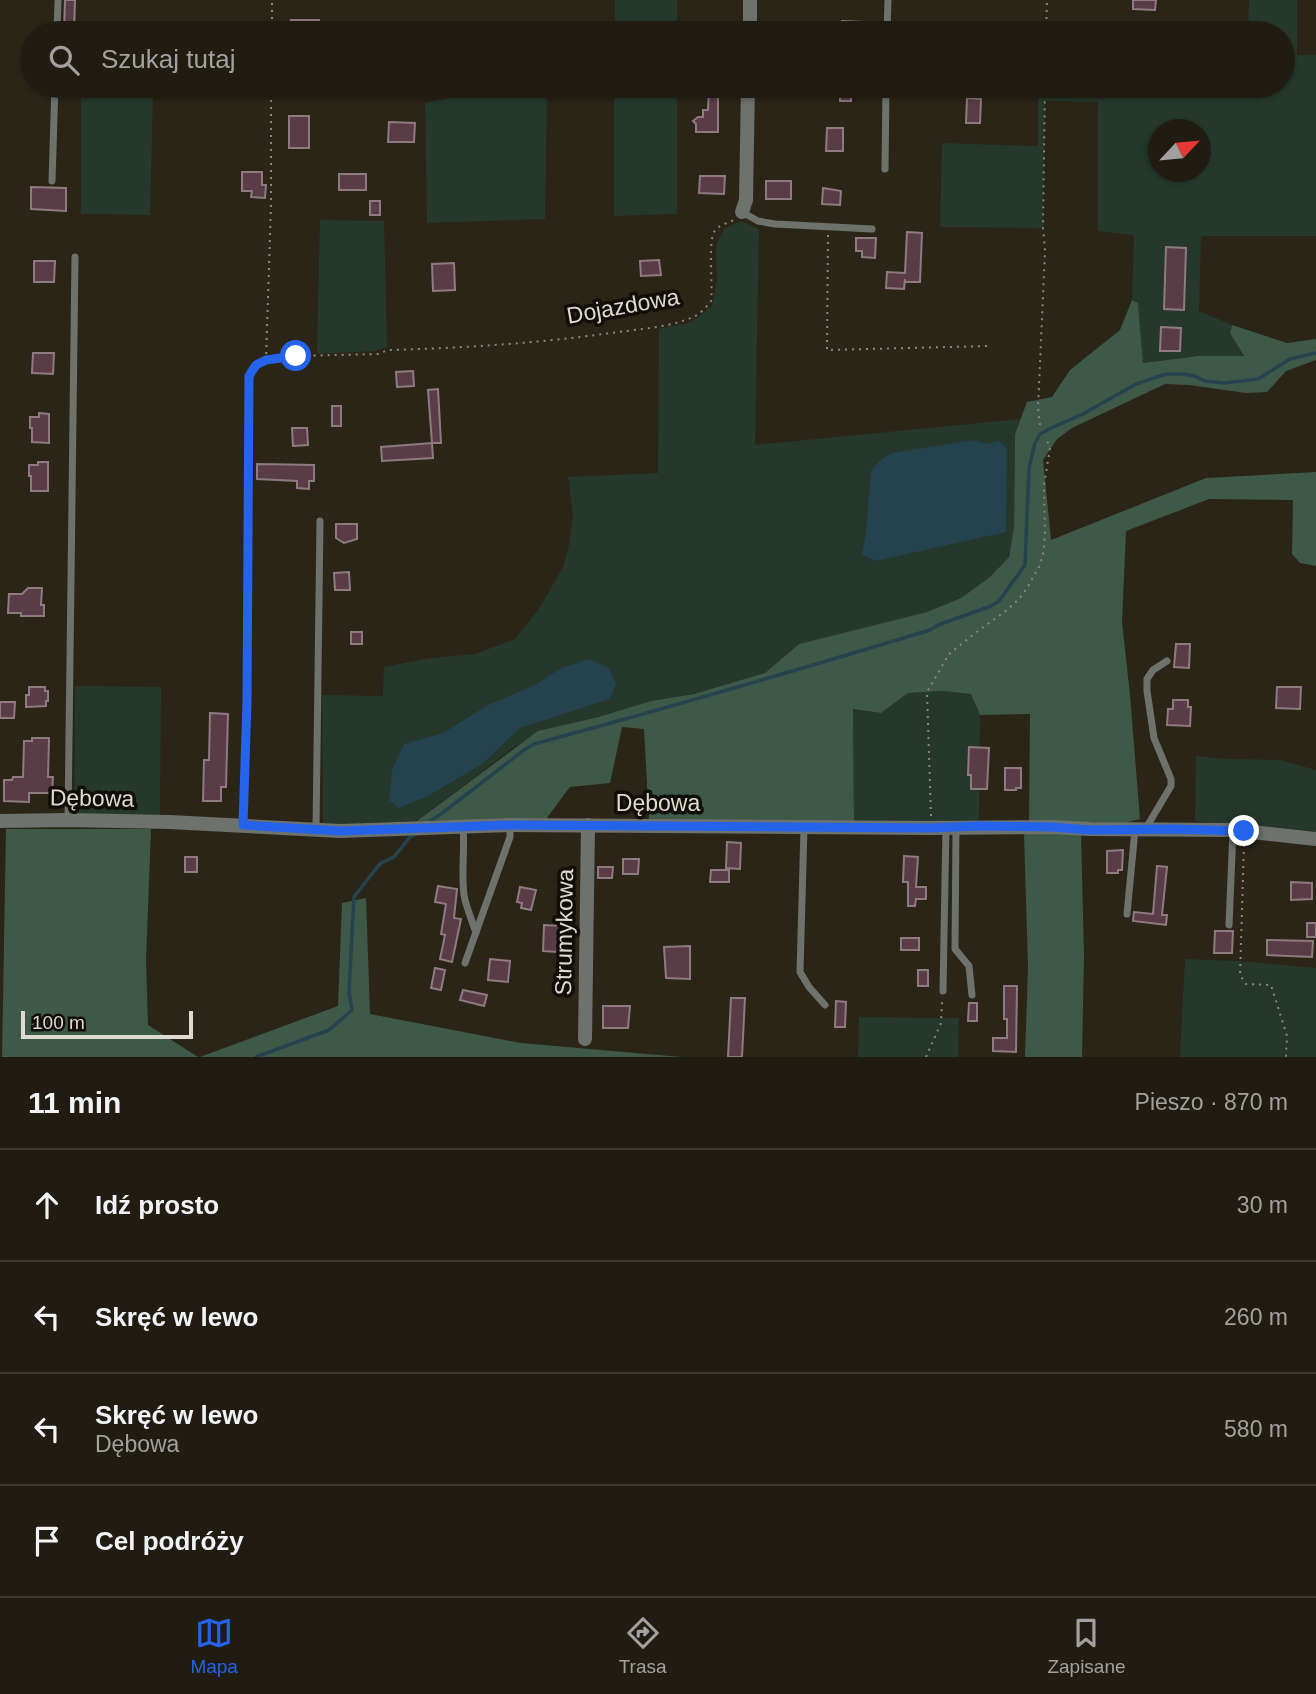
<!DOCTYPE html>
<html lang="pl">
<head>
<meta charset="utf-8">
<style>
	:root { --surface:#201c11; --page:#2d291f; --text:#f1f3f6; --muted:#a2a19f; --line:#3d3a31; --accent:#2563eb }
	body { margin:0; font-family:Helvetica,sans-serif; background:var(--page); color:var(--text) }
	.compass { position:absolute; left:1148px; top:119px; width:63px; height:63px; border-radius:50%; background:var(--surface); box-shadow:0 2px 5px #0004; rotate:64deg }
	.scale { position:absolute; left:21px; bottom:18px; width:172px; box-sizing:border-box; padding-left:7px; border:4px solid #dedad1; border-top:0; font-size:19px; line-height:24px; white-space:nowrap; color:#dedad1; -webkit-text-stroke:5px #110e08; paint-order:stroke }
	.stop { position:absolute; width:21px; height:21px; margin:-16px; border:5px solid #2563eb; border-radius:50%; background:#fff }
	.stop.end { background:#2563eb; border-color:#fff; box-shadow:0 2px 7px #0008 }
	.list { margin:0; padding:0; list-style:none }
	h2 { display:flex; justify-content:space-between; align-items:center; height:91px; margin:0; padding:0 28px; font-size:30px }
	h2 small { font-size:23px; font-weight:400; color:var(--muted) }
	.list li { display:grid; grid-template-columns:46px 1fr auto; gap:21px; align-items:center; box-sizing:border-box; height:112px; padding:0 28px; border-top:2px solid var(--line) }
	.list b { display:block; font-size:26px; white-space:nowrap }
	.list p { margin:0; font-size:23px; white-space:nowrap; color:var(--muted) }
	.list em { font-size:23px; font-style:normal; color:var(--muted) }
	.icon { flex:none; width:38px; height:38px; fill:none; stroke:currentColor; stroke-width:2; stroke-linecap:round; stroke-linejoin:round }
	.map { position:relative; flex:none; width:1316px; height:1057px; overflow:hidden }
	.search { position:absolute; background:var(--surface); box-shadow:0 2px 5px #0004; left:21px; right:21px; top:21px; height:77px; display:flex; align-items:center; gap:18px; box-sizing:border-box; padding:0 24px; border-radius:38px; color:var(--muted); font-size:26px }
	.sheet { height:539px; background:var(--surface) }
	nav { display:flex; justify-content:space-around; align-items:center; box-sizing:border-box; height:98px; border-top:2px solid var(--line); background:var(--surface); font-size:19px; color:var(--muted) }
	nav a { display:grid; justify-items:center; gap:4px }
	nav .on { color:var(--accent) }
	.map>svg:first-child { display:block }
	.green { fill:#25382b; fill-rule:evenodd }
	.forest { fill:#3e5947 }
	.water { fill:#24434f }
	.lines { fill:none; stroke-linecap:round; stroke-linejoin:round }
	.stream { stroke:#24434f; stroke-width:3.5 }
	.building { fill:#593c46; stroke:#8e7b80; stroke-width:2 }
	.path { stroke:#8b867b; stroke-width:2; stroke-dasharray:2 5; stroke-linecap:butt }
	.lane { stroke:#6d726d; stroke-width:7 }
	.street { stroke:#6d726d; stroke-width:14 }
	.route { stroke:#2563eb; stroke-width:9 }
	.labels { text-anchor:middle; dominant-baseline:central; stroke-width:7; stroke-linejoin:round; paint-order:stroke }
	.street-label { font-size:23px; fill:#dedad1; stroke:#110e08 }
</style>
</head>
<body>
<div class="map">
<svg width="1316" height="1057" viewBox="0 0 1316 1057">
	<rect width="100%" height="100%" fill="#2b2517"/>
	<!-- green -->
	<g class="green">
		<rect x="615" y="0" width="62" height="33"/>
		<path d="M1249,0H1297V55H1316V236H1201L1199,311L1232,325L1230,333L1244,357L1198,356L1143,363L1138,304L1132,300L1134,235L1098,231V102L1045,101L1043,228L940,227L942,143L1038,146V86H1283V33H1248ZM1158,130H1200V172H1158Z"/>
		<path d="M81,86H143L153,94L150,215L81,214Z"/>
		<path d="M614,86H677V214L614,216Z"/>
		<path d="M478,92H547L545,219L427,223L425,103Z"/>
		<path d="M320,220L384,221L387,347L375,351L317,354Z"/>
		<path d="M741,221L759,229L755,445L1020,419L1015,434L1014,527L1009,557L990,577L961,598L927,612L799,644L765,673L694,694L651,701L517,745L417,821L323,825L322,695L383,696L384,667L431,658L475,654L515,639L539,609L564,565L570,540L573,514L568,477L658,473L659,329L692,322L712,306L717,280L716,246L724,229Z"/>
		<path d="M75,686L161,687L160,815H74Z"/>
		<path d="M942,691L971,694L980,715L979,821L854,823L853,709L881,713L908,693Z"/>
		<path d="M1196,756L1225,759L1280,760L1316,770V832L1195,821Z"/>
		<path d="M1185,959L1239,961L1316,968V1057H1180Z"/>
		<path d="M859,1017L959,1018L958,1057H858Z"/>
	</g>
	<!-- forest -->
	<g class="forest">
		<path d="M1132,300L1138,303L1143,363L1198,356H1244L1230,333L1232,325L1287,343L1316,339V360L1286,371L1267,392L1246,393L1189,385L1165,384L1072,428L1057,439L1043,460L1051,540L1206,478L1316,472V566L1300,563L1292,554L1293,500L1209,499L1126,531L1122,622L1130,695L1140,819L1124,823L1029,822L1030,714L980,715L971,694L942,691L908,693L881,713L853,709L854,823L649,820L644,729L622,727L610,783L570,787L546,819L417,821L538,731L599,717L651,701L694,694L765,673L799,644L927,612L961,598L990,577L1009,557L1014,527L1015,434L1027,402L1052,397L1070,370L1120,330Z"/>
		<path d="M6,829H151L146,960L148,1025L198,1057H2Z"/>
		<path d="M1024,833H1081L1084,956L1082,1057H1025L1028,967Z"/>
		<path d="M366,898L370,1014L521,1043L681,1057H200L338,1006L342,903Z"/>
	</g>
	<!-- water -->
	<g class="water">
		<path d="M973,440L987,444L999,441L1007,449L1006,532L875,561L862,554L866,533L871,471C878,461 886,455 897,452Z"/>
		<path d="M589,659L608,667L616,684L610,699L520,728L482,764L428,796L399,808L389,800L392,770L404,744L443,733L488,705L535,685L561,668Z"/>
	</g>
	<g class="lines">
		<!-- stream -->
		<g class="stream">
			<path d="M429,822L441,814L524,750L534,744C667,708 798,670 930,630L938,625L991,606L999,601L1025,565L1029,468L1035,443L1040,434L1051,428L1083,414L1136,384L1166,374H1183L1194,376L1205,381L1224,383L1258,379L1290,359L1316,353"/>
			<path d="M256,1057L329,1030L352,1010L349,992L354,897L375,870L381,863L394,857L410,837L415,835"/>
		</g>
	</g>
	<!-- building -->
	<g class="building">
		<path d="M65,0H75L74,33H64Z"/>
		<path d="M1133,0H1156L1155,10L1133,9Z"/>
		<rect x="291" y="20" width="28" height="13"/>
		<path d="M842,21L864,22V33H842Z"/>
		<path d="M709,86H722V95H718V132H696V124L693,121L698,117H703V110H708Z"/>
		<rect x="840" y="86" width="11" height="15"/>
		<path d="M967,98L981,99L980,123H966Z"/>
		<rect x="289" y="116" width="20" height="32"/>
		<path d="M389,122L415,123L414,142H388Z"/>
		<path d="M827,128H843V151H826Z"/>
		<path d="M242,172H262V185H266L265,198L251,197L252,191H242Z"/>
		<rect x="339" y="174" width="27" height="16"/>
		<path d="M700,176H725L724,194L699,193Z"/>
		<rect x="766" y="181" width="25" height="18"/>
		<path d="M31,187L66,188V211L31,209Z"/>
		<path d="M823,188L841,191L840,205L822,204Z"/>
		<rect x="370" y="201" width="10" height="14"/>
		<path d="M907,232L922,233L920,282H905V279L904,289L886,288L887,272L905,273Z"/>
		<path d="M856,238H876L875,258L862,257V251H856Z"/>
		<path d="M1166,247L1186,248L1184,310L1164,309Z"/>
		<path d="M659,260L661,275L641,276L640,261Z"/>
		<path d="M34,261H55L54,282H34Z"/>
		<path d="M454,263L455,290L433,291L432,264Z"/>
		<path d="M1161,327L1181,328L1180,351H1160Z"/>
		<path d="M33,353H54L53,374L32,373Z"/>
		<path d="M413,371L414,386L397,387L396,372Z"/>
		<path d="M438,389L441,443H432L428,390Z"/>
		<rect x="332" y="406" width="9" height="20"/>
		<path d="M39,413L49,414V443L32,442V428H30V417H39Z"/>
		<path d="M292,428H307L308,445L293,446Z"/>
		<path d="M432,443L433,458L382,461L381,447Z"/>
		<path d="M38,462H48V491H31V476H29V465H38Z"/>
		<path d="M257,464L314,465V481H309V489L297,488V481L257,479Z"/>
		<path d="M336,524H357V539L344,543L336,538Z"/>
		<path d="M349,572L350,590H335L334,573Z"/>
		<path d="M28,588H42L41,605H44V616H21V613H8L9,594H22Z"/>
		<rect x="351" y="632" width="11" height="12"/>
		<path d="M1176,644H1190L1189,668L1174,667Z"/>
		<path d="M29,687H45V691H48V701H46V706L26,707V695H29Z"/>
		<path d="M1277,687H1301L1300,709L1276,708Z"/>
		<path d="M1173,700H1188V707H1191L1190,726L1167,725L1168,709H1173Z"/>
		<path d="M0,702H15L14,718H0Z"/>
		<path d="M210,713L228,714L226,787H221V801H203L204,760H209Z"/>
		<path d="M32,738H49L48,777H53L52,793H29V802L4,801V780H12L13,777H23L24,741H32Z"/>
		<path d="M969,747L989,748L987,789H971V775H968Z"/>
		<path d="M1005,768H1021V788H1016V790H1005Z"/>
		<path d="M727,842L741,843L740,869L726,868Z"/>
		<path d="M1123,850L1122,870H1118V873H1107V851Z"/>
		<path d="M904,856L918,857L916,887H926V899H916L915,906H908V882H903Z"/>
		<rect x="185" y="857" width="12" height="15"/>
		<path d="M623,859H639L638,874H623Z"/>
		<path d="M1157,866L1167,867L1162,915H1167L1166,925L1133,921L1134,912L1153,914Z"/>
		<path d="M598,867H613L612,878H598Z"/>
		<path d="M711,870H729V882H710Z"/>
		<path d="M1291,882L1312,883V899L1291,900Z"/>
		<path d="M438,886L457,889L454,918L461,919L452,962L440,959L445,935L441,934L446,904L435,902Z"/>
		<path d="M520,887L536,890L531,910L521,908L522,903L517,902Z"/>
		<rect x="1307" y="923" width="9" height="14"/>
		<path d="M544,925L561,926L559,952L543,951Z"/>
		<path d="M1215,931H1233L1232,953H1214Z"/>
		<rect x="901" y="938" width="18" height="12"/>
		<path d="M1267,940L1313,941L1312,957L1267,955Z"/>
		<path d="M690,946V979L666,978L664,947Z"/>
		<path d="M490,959L510,961L508,982L488,980Z"/>
		<path d="M435,968L445,970L441,990L431,988Z"/>
		<rect x="918" y="970" width="10" height="16"/>
		<path d="M1004,986H1017L1016,1052L993,1051V1038H1007V1019H1004Z"/>
		<path d="M463,990L487,995L484,1006L460,1000Z"/>
		<path d="M731,998H745L742,1057H728Z"/>
		<path d="M836,1001L846,1002L845,1027H835Z"/>
		<path d="M969,1003H977V1021H968Z"/>
		<path d="M603,1006H630L628,1028H603Z"/>
	</g>
	<g class="lines">
		<!-- path -->
		<g class="path">
			<path d="M272,33V0"/>
			<path d="M1046,33L1047,0"/>
			<path d="M271,86V205L266,360L296,356L378,354L388,350C465,348 542,343 618,332C641,329 669,327 691,318C699,315 706,308 711,301C713,286 708,243 714,232C718,225 728,223 734,220"/>
			<path d="M828,235L827,350L990,346"/>
			<path d="M1040,425L1038,408L1045,251L1043,228L1045,86"/>
			<path d="M244,813L247,702L249,376L256,365L265,361"/>
			<path d="M931,816L927,692L949,654L974,634L1007,610L1019,599L1027,588L1040,565L1043,554L1045,536L1044,485L1050,448L1046,438"/>
			<path d="M1244,845L1240,975L1246,984L1271,985L1287,1036L1286,1057"/>
			<path d="M926,1057L941,1023L942,1002"/>
		</g>
		<!-- lane -->
		<g class="lane">
			<path d="M57,33L58,0"/>
			<path d="M887,33L888,0"/>
			<path d="M885,169L886,86"/>
			<path d="M52,181L55,86"/>
			<path d="M742,212L758,221L775,224L872,229"/>
			<path d="M68,820L75,257"/>
			<path d="M463,827C465,850 461,872 464,895C466,907 472,920 476,933"/>
			<path d="M956,827L955,949L969,966L972,995"/>
			<path d="M804,828L800,972L809,987L825,1005"/>
			<path d="M1146,828L1171,786V779L1154,738L1147,691V679L1153,670L1167,661"/>
			<path d="M316,829L320,521"/>
			<path d="M1127,914L1135,830"/>
			<path d="M1229,925L1233,830"/>
			<path d="M465,963L510,837V825"/>
			<path d="M943,991L946,827"/>
		</g>
		<!-- street -->
		<g class="street">
			<path d="M750,33V0"/>
			<path d="M742,212L746,200L748,86"/>
			<path d="M0,821L68,820L169,822L340,831L510,825L931,828L1052,827L1090,829L1233,830L1316,839"/>
			<path d="M585,1039L588,825"/>
		</g>
	</g>
	<g class="lines">
		<!-- route -->
		<path class="route" d="M296,356L266,360L256,365L249,376L247,702L243,825L340,831L510,825L931,828L978,826L1052,827L1090,830L1172,829L1244,831"/>
	</g>
	<g class="labels">
		<!-- street labels -->
		<g class="street-label">
			<text transform="translate(623 306) rotate(-10)">Dojazdowa</text>
			<text transform="translate(92 798) rotate(1)">Dębowa</text>
			<text x="658" y="803">Dębowa</text>
			<text transform="translate(564 932) rotate(-89)">Strumykowa</text>
		</g>
	</g>
</svg>
<svg class="compass" viewBox="-18 -18 36 36"><path d="M0-13l5 13h-10z" fill="#e53935"/><path d="M0 13l5-13h-10z" fill="#a2a19f"/></svg>
<div class="scale">100 m</div>
<div class="stop" style="left:296px;top:356px"></div>
<div class="stop end" style="left:1244px;top:831px"></div>
<div class="search"><svg class="icon" aria-label="search" viewBox="0 0 24 24"><circle cx="10" cy="10" r="6"/><path d="M15 15l6 6"/></svg>Szukaj tutaj</div>
</div>
<section class="sheet">
<h2>11 min<small>Pieszo · 870 m</small></h2>
<ul class="list">
<li><svg class="icon" aria-label="ahead" viewBox="0 0 24 24"><path d="M12 20V5M6 11l6-6 6 6"/></svg><div><b>Idź prosto</b></div><em>30 m</em></li>
<li><svg class="icon" aria-label="left" viewBox="0 0 24 24"><path d="M17 20v-9H6M10 6l-5 5 5 5"/></svg><div><b>Skręć w lewo</b></div><em>260 m</em></li>
<li><svg class="icon" aria-label="left" viewBox="0 0 24 24"><path d="M17 20v-9H6M10 6l-5 5 5 5"/></svg><div><b>Skręć w lewo</b><p>Dębowa</p></div><em>580 m</em></li>
<li><svg class="icon" aria-label="arrive" viewBox="0 0 24 24"><path d="M6 21V4h12l-3 4 3 4H6"/></svg><div><b>Cel podróży</b></div></li>
</ul>
</section>
<nav>
<a class="on"><svg class="icon" aria-label="map" viewBox="0 0 24 24"><path d="M3 6l6-2 6 2 6-2v14l-6 2-6-2-6 2zM9 4v14M15 6v14"/></svg>Mapa</a>
<a><svg class="icon" aria-label="directions" viewBox="0 0 24 24"><path d="M12 3l9 9-9 9-9-9zM9 14v-3h6M13 9l2 2-2 2"/></svg>Trasa</a>
<a><svg class="icon" aria-label="saved" viewBox="0 0 24 24"><path d="M7 4h10v16l-5-4-5 4z"/></svg>Zapisane</a>
</nav>
</body>
</html>
